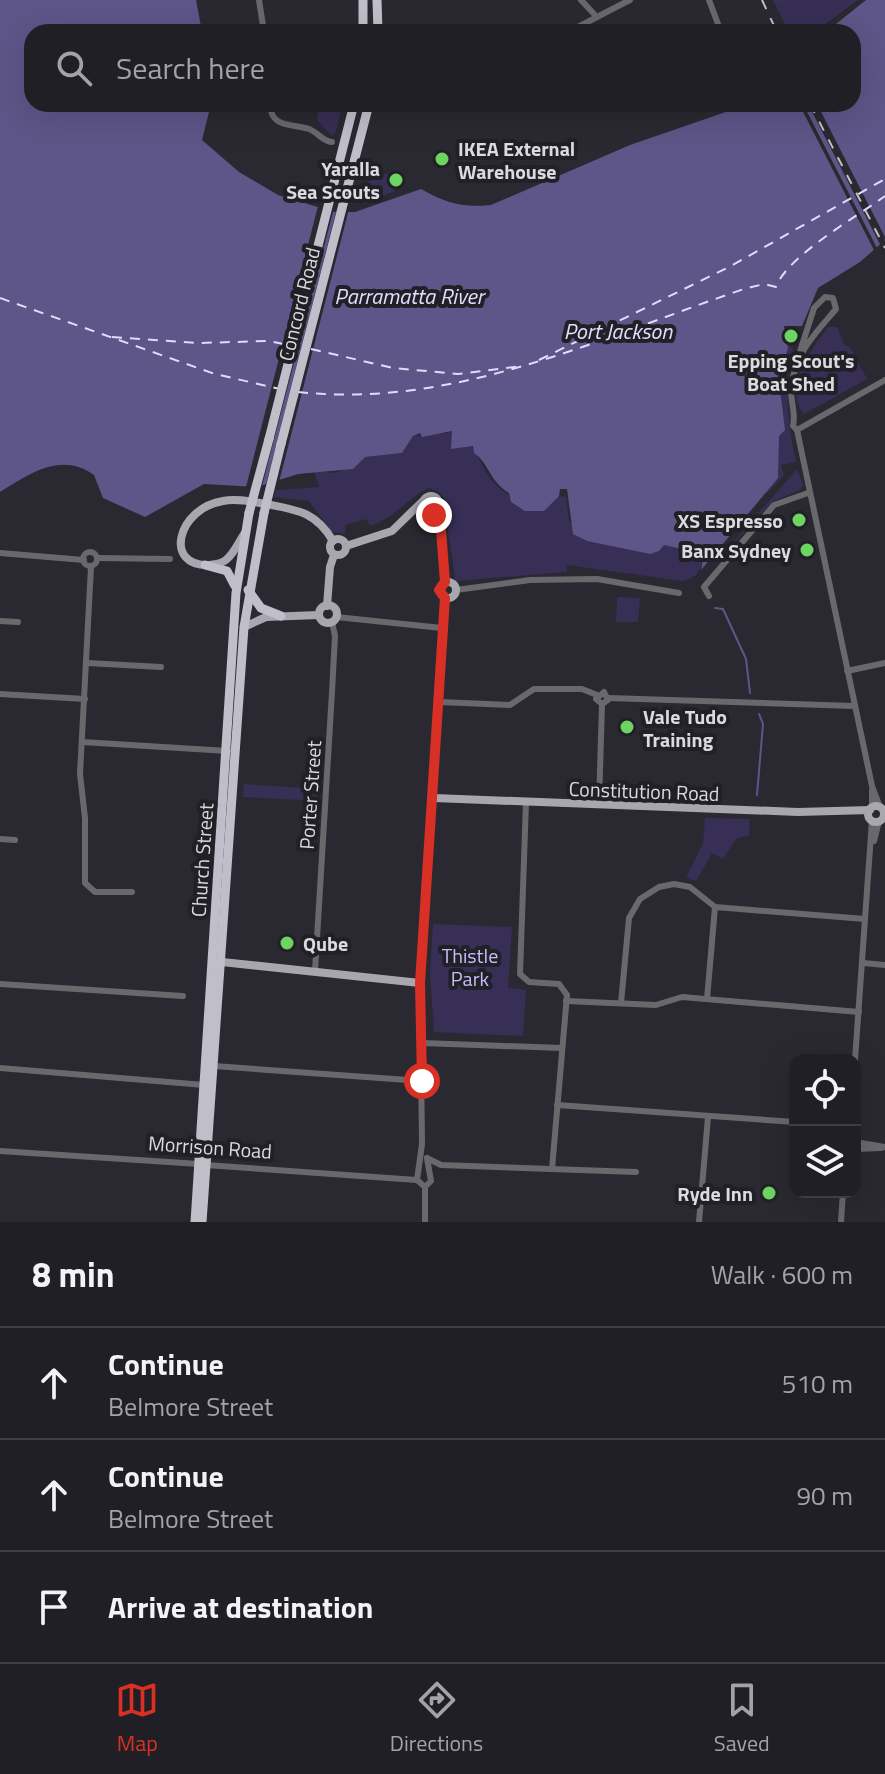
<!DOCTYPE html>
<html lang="en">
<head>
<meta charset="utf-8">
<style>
	:root { --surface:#201f25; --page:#2d2c32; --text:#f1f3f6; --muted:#a2a2a7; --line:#3d3d42; --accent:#d93025 }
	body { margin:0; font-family:"Titillium Web",sans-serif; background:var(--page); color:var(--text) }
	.controls { position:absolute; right:24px; bottom:24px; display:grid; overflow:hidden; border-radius:16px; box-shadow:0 8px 32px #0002 }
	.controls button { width:72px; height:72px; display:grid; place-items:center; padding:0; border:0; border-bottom:2px solid var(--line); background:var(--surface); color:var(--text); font:40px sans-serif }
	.stop { position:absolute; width:24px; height:24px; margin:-18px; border:6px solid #d93025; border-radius:50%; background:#fff }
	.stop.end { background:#d93025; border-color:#fff; box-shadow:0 2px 8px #0008 }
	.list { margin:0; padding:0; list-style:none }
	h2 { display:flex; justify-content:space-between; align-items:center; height:104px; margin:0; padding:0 32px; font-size:34px }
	h2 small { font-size:26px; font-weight:400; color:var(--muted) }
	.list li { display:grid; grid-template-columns:52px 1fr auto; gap:24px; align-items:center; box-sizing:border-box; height:112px; padding:0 32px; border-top:2px solid var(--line) }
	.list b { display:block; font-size:30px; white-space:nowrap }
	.list p { margin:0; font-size:26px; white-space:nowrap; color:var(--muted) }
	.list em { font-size:26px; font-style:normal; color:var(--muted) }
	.icon { flex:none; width:44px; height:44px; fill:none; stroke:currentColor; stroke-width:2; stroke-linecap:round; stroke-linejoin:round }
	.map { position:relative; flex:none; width:885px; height:1222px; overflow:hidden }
	.search { position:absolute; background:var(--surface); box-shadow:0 8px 32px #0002; left:24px; right:24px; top:24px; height:88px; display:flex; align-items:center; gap:20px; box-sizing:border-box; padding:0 28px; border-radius:24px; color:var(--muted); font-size:30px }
	.sheet { height:440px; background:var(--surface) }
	nav { display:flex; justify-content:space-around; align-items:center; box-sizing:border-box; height:112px; border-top:2px solid var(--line); background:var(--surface); font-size:22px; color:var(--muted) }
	nav a { display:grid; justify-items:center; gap:4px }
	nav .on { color:var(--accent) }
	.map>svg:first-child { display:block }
	.green { fill:#372f56 }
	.water { fill:#5e5588 }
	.pier { fill:#2a2931 }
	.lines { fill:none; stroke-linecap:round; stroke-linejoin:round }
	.stream { stroke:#5e5588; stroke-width:2 }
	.ferry { stroke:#e0dcfc; stroke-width:2; stroke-dasharray:10 8; stroke-linecap:butt }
	.minor { stroke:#69696d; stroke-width:6 }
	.major { stroke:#a7a7af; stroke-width:8 }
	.highway { stroke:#c0bfc9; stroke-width:9 }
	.rail { stroke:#c1c0c5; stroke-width:2; stroke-dasharray:10 10; stroke-linecap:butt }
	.highway-bridge { stroke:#c0bfc9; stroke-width:9 }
	.route { stroke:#d93025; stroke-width:10 }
	.poi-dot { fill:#6dd361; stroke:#212027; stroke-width:3 }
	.labels { text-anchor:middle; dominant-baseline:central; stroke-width:8; stroke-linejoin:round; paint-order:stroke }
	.poi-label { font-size:20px; font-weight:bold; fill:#dbdadf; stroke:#212027; text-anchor:end }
	.street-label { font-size:20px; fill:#dbdadf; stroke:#212027 }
	.park-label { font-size:20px; fill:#c6bcfc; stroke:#212027 }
	.water-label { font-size:22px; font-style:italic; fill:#e0dcfc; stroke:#212027 }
</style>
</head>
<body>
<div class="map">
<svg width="885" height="1222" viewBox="0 0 885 1222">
	<rect width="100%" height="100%" fill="#2a2931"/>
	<!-- green -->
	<g class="green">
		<path d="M773,0H858L814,32H780L787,28Z"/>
		<path d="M320,104H342L336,131L332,136L317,120Z"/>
		<path d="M387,173L395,191L365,204L358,201L361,185Z"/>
		<path d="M828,327H837L844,345L850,347L867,379L804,414C782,387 812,349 828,327Z"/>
		<path d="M789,344L794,351C783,390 788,422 796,462L781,465L784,475L765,495L781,351Z"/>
		<path d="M449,430C479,440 476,463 493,482C506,497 527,501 545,506L559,496L566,497L569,521L608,545L650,554L663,545L696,547L697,555L703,559C700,573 696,578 682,581L567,565V572L455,581C453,553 445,526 445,500L438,491L428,488C406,500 394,518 370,526L367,519L345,525V534L332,532L309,501L274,497L276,490L319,487L314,471L336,473L365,457L402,453L413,436L448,433Z"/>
		<path d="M797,469L803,485L800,490L773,501L709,570Z"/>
		<path d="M617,597L640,598L638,622H616Z"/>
		<path d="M244,784L318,789L317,801L243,797Z"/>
		<path d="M705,818L750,819L749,835L736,839L723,859L712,853L696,881L686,878L703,843Z"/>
		<path d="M433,924L512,927L508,988L526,990L523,1036L434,1032L430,972Z"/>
	</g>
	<!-- water -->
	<path class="water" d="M0,0H196L202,32H32V104H211L202,140L239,172L278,195L334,212H355L421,189C446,203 462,208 491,205L630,145L749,104H853V32H826L866,0H885V240L860,262L818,288L802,326H784L788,348L779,381L785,430L779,436L778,478L701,570L703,559L696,547L682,549L664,545L659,551L650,554L587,541L573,534L567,489H560L559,496L544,511H525L511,502L509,493C489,481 489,463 474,453L473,446L451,449L452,431L422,437L420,433L413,436L402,453L365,457L353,469L298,474L257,487L204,484L145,517L103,498L94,475C61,451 29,474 0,492Z"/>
	<!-- pier -->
	<g class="pier">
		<path d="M799,104H803L879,252L876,254Z"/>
		<path d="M808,104H817L885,237L883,250Z"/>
		<path d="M319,202L334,208L261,490L245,491Z"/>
		<path d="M337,208L349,209L279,482L265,488Z"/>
	</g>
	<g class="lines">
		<!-- stream -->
		<g class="stream">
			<path d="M715,608L723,609L746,659L750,693"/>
			<path d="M757,795L763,724L759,714"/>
		</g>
		<!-- ferry -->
		<g class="ferry">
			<path d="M0,298L215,374L280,389"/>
			<path d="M112,337L198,343L269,341L289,345"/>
			<path d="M311,349L393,368L458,374L522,366"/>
			<path d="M539,360L731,266L885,179"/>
			<path d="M298,392C455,409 599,338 744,289L764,284L776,287C787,256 858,216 885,196"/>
		</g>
		<!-- minor -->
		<g class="minor">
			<path d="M259,0L264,32"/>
			<path d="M581,0L594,14"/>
			<path d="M709,0L721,32"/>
			<path d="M568,32C590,21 608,11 630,0"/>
			<path d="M270,104C271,129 291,123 309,129C319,133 322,141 332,142"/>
			<path d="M797,430L872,786L880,807"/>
			<path d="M797,430L793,426C796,415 791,403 791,390C794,354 814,335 836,309L833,298L825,297L814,308L797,361"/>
			<path d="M797,430L885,380"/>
			<circle cx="90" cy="559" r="7"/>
			<path d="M0,553L84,560"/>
			<path d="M97,558L170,559"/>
			<path d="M91,567L80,774L85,818V883L95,892H132"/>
			<path d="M456,590L530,580L597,579L679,593"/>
			<path d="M709,596L704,587L774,505L808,493"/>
			<path d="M336,617L442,628"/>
			<path d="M0,621L18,622"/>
			<path d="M87,663L161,667"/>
			<path d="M847,671L885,663"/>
			<path d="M0,694L85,699"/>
			<path d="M608,698L854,706"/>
			<path d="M440,702L510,705L534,689H582L597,695"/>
			<path d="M82,742L228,751"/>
			<path d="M872,790V807"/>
			<path d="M526,802L520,974L529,982L559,984L567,995L552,1169"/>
			<path d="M599,805L602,704L596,699L604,692L608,700L602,704"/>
			<path d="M0,839L15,840"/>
			<path d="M874,841L879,821"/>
			<path d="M863,963L885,965"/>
			<path d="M315,971L332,692L335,636L332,622"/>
			<path d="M420,983L422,1144L417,1180L425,1187"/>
			<path d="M0,984L183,996"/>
			<path d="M707,999L715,907"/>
			<path d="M566,1001L656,1005L682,997L859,1012"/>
			<path d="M621,1003L629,918L640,899L659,887L674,884L690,887L715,907L865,919"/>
			<path d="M422,1043L562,1048"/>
			<path d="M855,1060L872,820"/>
			<path d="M214,1066L422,1081"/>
			<path d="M0,1068L204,1085"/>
			<path d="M557,1105L795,1122"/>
			<path d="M855,1142L885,1147"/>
			<path d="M855,1149L881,1148"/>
			<path d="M0,1151L199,1164"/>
			<path d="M427,1158L441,1165L636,1172"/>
			<path d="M206,1165L417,1180"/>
			<path d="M425,1187L431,1181L427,1158"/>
			<path d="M425,1222V1187"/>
			<path d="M699,1222L708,1117"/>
			<path d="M841,1222L843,1192"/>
		</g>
		<!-- major -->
		<g class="major">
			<circle cx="431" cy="504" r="8"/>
			<path d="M439,504L445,582"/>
			<path d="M244,534C239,542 234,553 227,559C222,564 216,564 210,565C162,567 178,508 223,501C237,498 253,502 266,504C298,510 316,512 333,541"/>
			<circle cx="338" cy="547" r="8"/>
			<path d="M346,546L392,531L426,498"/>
			<circle cx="448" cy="590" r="8"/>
			<circle cx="328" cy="614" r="9"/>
			<path d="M327,606L330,567L334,555"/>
			<path d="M244,627L266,617L319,615"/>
			<path d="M434,798L798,812L870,810"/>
			<circle cx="876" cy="814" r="8"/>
			<path d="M222,962L420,983L445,598"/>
		</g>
		<!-- highway -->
		<g class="highway">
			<path d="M363,0V32"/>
			<path d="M377,0L378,32"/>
			<path d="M269,439L354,104"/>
			<path d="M281,444L369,104"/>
			<path d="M205,565L227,571L235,586"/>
			<path d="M248,590L261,608L281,616"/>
			<path d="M195,1222L236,593L249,513"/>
			<path d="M202,1222L244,627L264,513"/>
		</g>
		<!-- rail -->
		<g class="rail">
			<path d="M762,0L777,32"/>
			<path d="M810,104L885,248"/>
		</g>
		<!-- highway-bridge -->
		<g class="highway-bridge">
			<path d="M249,513L269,439"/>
			<path d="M264,513L281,444"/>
		</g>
	</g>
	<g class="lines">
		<!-- route -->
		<path class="route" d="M422,1081L420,983L445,598L439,590L445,582L441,530L434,515"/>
	</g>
	<!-- markers -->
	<g class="poi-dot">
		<circle cx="442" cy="159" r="8"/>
		<circle cx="396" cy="180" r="8"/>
		<circle cx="791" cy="336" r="8"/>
		<circle cx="799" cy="520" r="8"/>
		<circle cx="807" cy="550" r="8"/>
		<circle cx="627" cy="727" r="8"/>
		<circle cx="287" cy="943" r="8"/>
		<circle cx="769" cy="1193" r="8"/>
	</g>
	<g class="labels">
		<!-- poi labels -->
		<g class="poi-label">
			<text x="458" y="148" text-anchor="start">IKEA External<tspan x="458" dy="23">Warehouse</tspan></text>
			<text x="380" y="168">Yaralla<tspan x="380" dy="23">Sea Scouts</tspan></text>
			<text x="791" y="360" text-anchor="middle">Epping Scout's<tspan x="791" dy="23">Boat Shed</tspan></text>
			<text x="783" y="520">XS Espresso</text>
			<text x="791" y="550">Banx Sydney</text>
			<text x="643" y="716" text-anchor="start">Vale Tudo<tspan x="643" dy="23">Training</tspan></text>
			<text x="303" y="943" text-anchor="start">Qube</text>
			<text x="753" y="1193">Ryde Inn</text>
		</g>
		<!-- street labels -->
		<g class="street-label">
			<text transform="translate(299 304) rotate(-76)">Concord Road</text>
			<text transform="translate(644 791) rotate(2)">Constitution Road</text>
			<text transform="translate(310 795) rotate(-86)">Porter Street</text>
			<text transform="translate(202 860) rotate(-86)">Church Street</text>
			<text transform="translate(210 1147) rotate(4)">Morrison Road</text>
		</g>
		<!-- park labels -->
		<g class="park-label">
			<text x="470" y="955">Thistle<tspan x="470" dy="23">Park</tspan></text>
		</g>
		<!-- water labels -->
		<g class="water-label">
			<text x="409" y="296">Parramatta River</text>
			<text x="618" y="331">Port Jackson</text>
		</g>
	</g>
</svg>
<div class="controls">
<button><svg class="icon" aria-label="locate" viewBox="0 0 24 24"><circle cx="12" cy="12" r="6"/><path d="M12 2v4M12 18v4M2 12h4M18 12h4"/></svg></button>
<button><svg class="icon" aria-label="layers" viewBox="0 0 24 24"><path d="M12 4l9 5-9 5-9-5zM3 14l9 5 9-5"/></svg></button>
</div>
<div class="stop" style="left:422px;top:1081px"></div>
<div class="stop end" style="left:434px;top:515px"></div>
<div class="search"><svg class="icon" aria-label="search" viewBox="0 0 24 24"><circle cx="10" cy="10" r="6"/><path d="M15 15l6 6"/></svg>Search here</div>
</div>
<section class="sheet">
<h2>8 min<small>Walk · 600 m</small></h2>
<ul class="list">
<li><svg class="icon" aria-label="ahead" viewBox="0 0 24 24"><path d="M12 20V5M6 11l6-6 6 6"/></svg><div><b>Continue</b><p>Belmore Street</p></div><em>510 m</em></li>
<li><svg class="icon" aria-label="ahead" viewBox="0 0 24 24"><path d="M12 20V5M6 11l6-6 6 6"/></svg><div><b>Continue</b><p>Belmore Street</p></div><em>90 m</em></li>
<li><svg class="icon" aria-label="arrive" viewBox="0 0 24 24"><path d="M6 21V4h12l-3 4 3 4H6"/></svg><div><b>Arrive at destination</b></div></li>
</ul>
</section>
<nav>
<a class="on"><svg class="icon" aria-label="map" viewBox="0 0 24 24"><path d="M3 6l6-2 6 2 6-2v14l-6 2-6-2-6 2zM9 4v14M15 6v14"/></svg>Map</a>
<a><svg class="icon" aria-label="directions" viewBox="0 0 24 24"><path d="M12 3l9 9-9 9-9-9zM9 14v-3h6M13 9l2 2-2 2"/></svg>Directions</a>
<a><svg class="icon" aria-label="saved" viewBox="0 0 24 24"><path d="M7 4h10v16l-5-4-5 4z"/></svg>Saved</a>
</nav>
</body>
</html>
